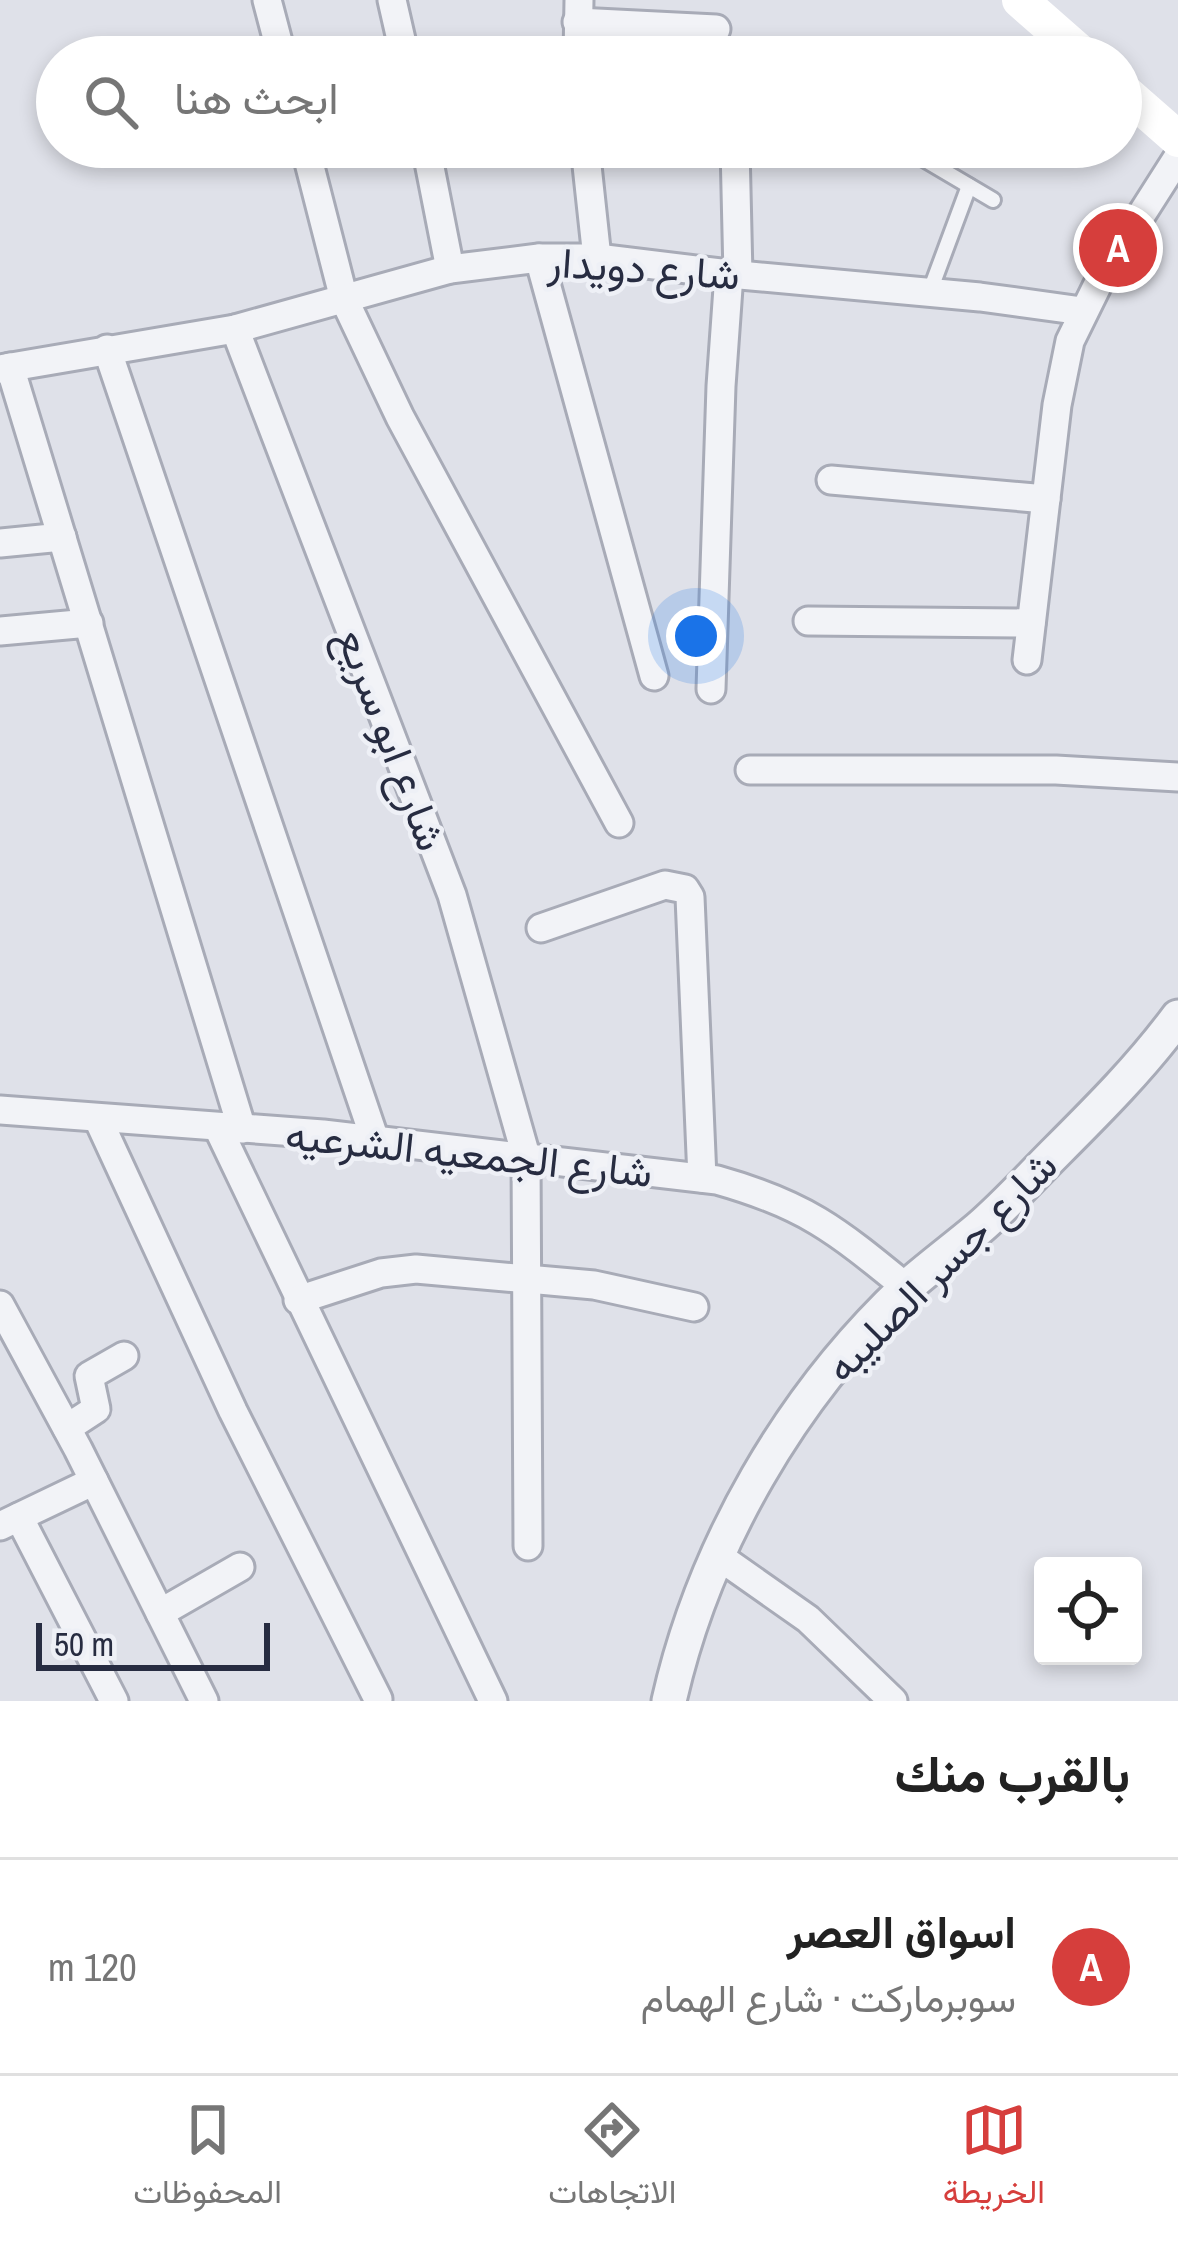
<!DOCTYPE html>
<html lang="ar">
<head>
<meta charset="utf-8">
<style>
	:root { --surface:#fff; --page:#f2f2f2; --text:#222; --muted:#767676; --line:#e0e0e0; --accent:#d63e3c }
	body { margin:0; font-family:"Archivo Narrow",Vazirmatn,sans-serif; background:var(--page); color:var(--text); direction:rtl }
	.controls { position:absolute; right:36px; bottom:36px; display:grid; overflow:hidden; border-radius:12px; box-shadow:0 6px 18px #0003 }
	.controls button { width:108px; height:108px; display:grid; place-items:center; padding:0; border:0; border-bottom:3px solid var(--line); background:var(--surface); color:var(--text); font:60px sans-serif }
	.scale { position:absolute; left:36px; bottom:30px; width:234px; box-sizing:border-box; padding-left:12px; border:6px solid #272c41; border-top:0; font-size:33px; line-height:42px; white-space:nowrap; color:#272c41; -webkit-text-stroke:9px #eef0f6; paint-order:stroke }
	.you { position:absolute; left:696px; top:636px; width:42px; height:42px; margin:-30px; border:9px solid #fff; border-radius:50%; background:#1a73e8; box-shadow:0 0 0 18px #1a73e833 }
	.badge { display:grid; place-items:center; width:78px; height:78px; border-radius:50%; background:var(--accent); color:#fff; font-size:39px; font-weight:700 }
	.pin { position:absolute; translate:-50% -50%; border:6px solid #fff; box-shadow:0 3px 12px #0006 }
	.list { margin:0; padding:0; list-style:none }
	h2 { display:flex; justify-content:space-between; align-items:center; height:156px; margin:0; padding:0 48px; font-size:51px }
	h2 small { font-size:39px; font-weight:400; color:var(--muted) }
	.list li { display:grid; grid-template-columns:78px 1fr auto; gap:36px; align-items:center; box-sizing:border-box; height:216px; padding:0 48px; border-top:3px solid var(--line) }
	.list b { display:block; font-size:45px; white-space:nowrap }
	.list p { margin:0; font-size:39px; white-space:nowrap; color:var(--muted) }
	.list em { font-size:39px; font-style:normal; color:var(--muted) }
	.icon { flex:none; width:66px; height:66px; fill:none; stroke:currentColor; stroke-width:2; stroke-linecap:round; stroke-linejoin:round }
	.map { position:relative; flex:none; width:1178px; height:1701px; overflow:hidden; direction:ltr }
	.search { position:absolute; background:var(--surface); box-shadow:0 6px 18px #0003; left:36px; right:36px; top:36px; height:132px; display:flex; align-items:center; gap:30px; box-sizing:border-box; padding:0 42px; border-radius:66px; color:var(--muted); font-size:45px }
	.sheet { height:372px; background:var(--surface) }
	nav { display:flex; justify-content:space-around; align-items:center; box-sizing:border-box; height:168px; border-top:3px solid var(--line); background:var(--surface); font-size:33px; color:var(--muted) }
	nav a { display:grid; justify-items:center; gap:6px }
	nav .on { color:var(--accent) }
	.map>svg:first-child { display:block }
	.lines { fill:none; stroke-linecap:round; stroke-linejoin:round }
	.service-casing { stroke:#a8abb7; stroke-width:20 }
	.minor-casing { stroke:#a8abb7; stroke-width:33 }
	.tertiary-casing { stroke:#a8abb7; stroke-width:39 }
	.service { stroke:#f2f3f7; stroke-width:14 }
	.minor { stroke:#f2f3f7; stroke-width:27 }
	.tertiary { stroke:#f2f3f7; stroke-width:33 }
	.secondary { stroke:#fff; stroke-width:36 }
	.labels { text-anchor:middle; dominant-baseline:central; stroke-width:9; stroke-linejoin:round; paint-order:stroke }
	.street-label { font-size:42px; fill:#272c41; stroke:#eef0f6 }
</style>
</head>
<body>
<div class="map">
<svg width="1178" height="1701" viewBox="0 0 1178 1701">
	<rect width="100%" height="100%" fill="#dfe1e9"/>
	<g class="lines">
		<defs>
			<g id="service">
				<path d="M905,148L993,200"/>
				<path d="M930,291L969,186"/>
			</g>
			<g id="minor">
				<path d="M267,0L282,57"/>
				<path d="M392,0L405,57"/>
				<path d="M577,22L716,29"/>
				<path d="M578,57L579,0"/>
				<path d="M305,147L344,299L400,417L619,823"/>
				<path d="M426,147L450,269"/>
				<path d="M585,147L597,258"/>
				<path d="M735,147L738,275"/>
				<path d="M539,258L654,676"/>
				<path d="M235,329L452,895L526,1156L528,1546"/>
				<path d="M107,349L375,1140"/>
				<path d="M10,367L242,1129"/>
				<path d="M0,369L235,329L450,269L539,258H597L729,274L980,297L1082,311"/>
				<path d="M831,480L1046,499"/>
				<path d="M0,543L62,537"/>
				<path d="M808,621L1031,623"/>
				<path d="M0,631L89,623"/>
				<path d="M1027,660L1057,405L1070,341L1101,278L1178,157"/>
				<path d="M711,689L721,386L729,274"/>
				<path d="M750,770H1056L1178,777"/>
				<path d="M541,928L665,885L685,889L690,897L702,1178"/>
				<path d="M0,1110L323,1134L717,1180C806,1205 836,1230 907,1288"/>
				<path d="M98,1119L233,1411L378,1699"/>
				<path d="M218,1128L493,1701"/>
				<path d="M298,1300L381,1273L416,1269L594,1285L694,1307"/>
				<path d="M0,1305L78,1449L204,1701"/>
				<path d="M67,1428L96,1409L89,1376L124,1356"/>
				<path d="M19,1517L114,1701"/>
				<path d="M0,1526L94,1481"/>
				<path d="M717,1555L808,1619L893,1701"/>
				<path d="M160,1613L240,1567"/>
			</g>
			<path id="tertiary" d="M669,1701C704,1546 791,1396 907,1287C930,1267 954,1249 978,1229C1005,1206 1030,1178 1056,1152C1099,1109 1141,1067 1178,1017"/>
		</defs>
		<!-- service casing -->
		<use href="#service" class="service-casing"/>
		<!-- minor casing -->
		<use href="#minor" class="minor-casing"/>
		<!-- tertiary casing -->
		<use href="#tertiary" class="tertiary-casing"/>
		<!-- service -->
		<use href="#service" class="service"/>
		<!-- minor -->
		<use href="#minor" class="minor"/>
		<!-- tertiary -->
		<use href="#tertiary" class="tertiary"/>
		<!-- secondary -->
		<g class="secondary">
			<path d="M1020,0L1085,57"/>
			<path d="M1121,89L1178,139"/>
		</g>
	</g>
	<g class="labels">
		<!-- street labels -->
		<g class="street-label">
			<text transform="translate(644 268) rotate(4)">شارع دويدار</text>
			<text transform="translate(392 739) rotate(69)">شارع ابو سريع</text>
			<text transform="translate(469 1153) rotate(6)">شارع الجمعيه الشرعيه</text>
			<text transform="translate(941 1266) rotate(-45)">شارع جسر الصليبه</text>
		</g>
	</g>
</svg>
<div class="controls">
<button><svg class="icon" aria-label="locate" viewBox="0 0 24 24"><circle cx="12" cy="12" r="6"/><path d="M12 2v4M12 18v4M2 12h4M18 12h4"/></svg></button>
</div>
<div class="scale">50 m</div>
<div class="you"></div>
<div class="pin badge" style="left:1118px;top:248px">A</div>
<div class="search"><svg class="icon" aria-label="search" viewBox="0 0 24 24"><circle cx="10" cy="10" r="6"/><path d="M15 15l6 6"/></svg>ابحث هنا</div>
</div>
<section class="sheet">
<h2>بالقرب منك<small></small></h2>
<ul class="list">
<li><span class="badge">A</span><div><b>اسواق العصر</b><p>سوبرماركت · شارع الهمام</p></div><em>120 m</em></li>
</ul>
</section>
<nav>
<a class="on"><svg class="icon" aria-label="map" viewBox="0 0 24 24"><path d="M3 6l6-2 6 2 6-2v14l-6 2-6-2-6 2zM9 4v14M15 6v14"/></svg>الخريطة</a>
<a><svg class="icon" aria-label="directions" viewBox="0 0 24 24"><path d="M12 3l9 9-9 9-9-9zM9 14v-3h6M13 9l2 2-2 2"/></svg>الاتجاهات</a>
<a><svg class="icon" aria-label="saved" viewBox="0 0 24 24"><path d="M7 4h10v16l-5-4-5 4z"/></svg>المحفوظات</a>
</nav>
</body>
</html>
